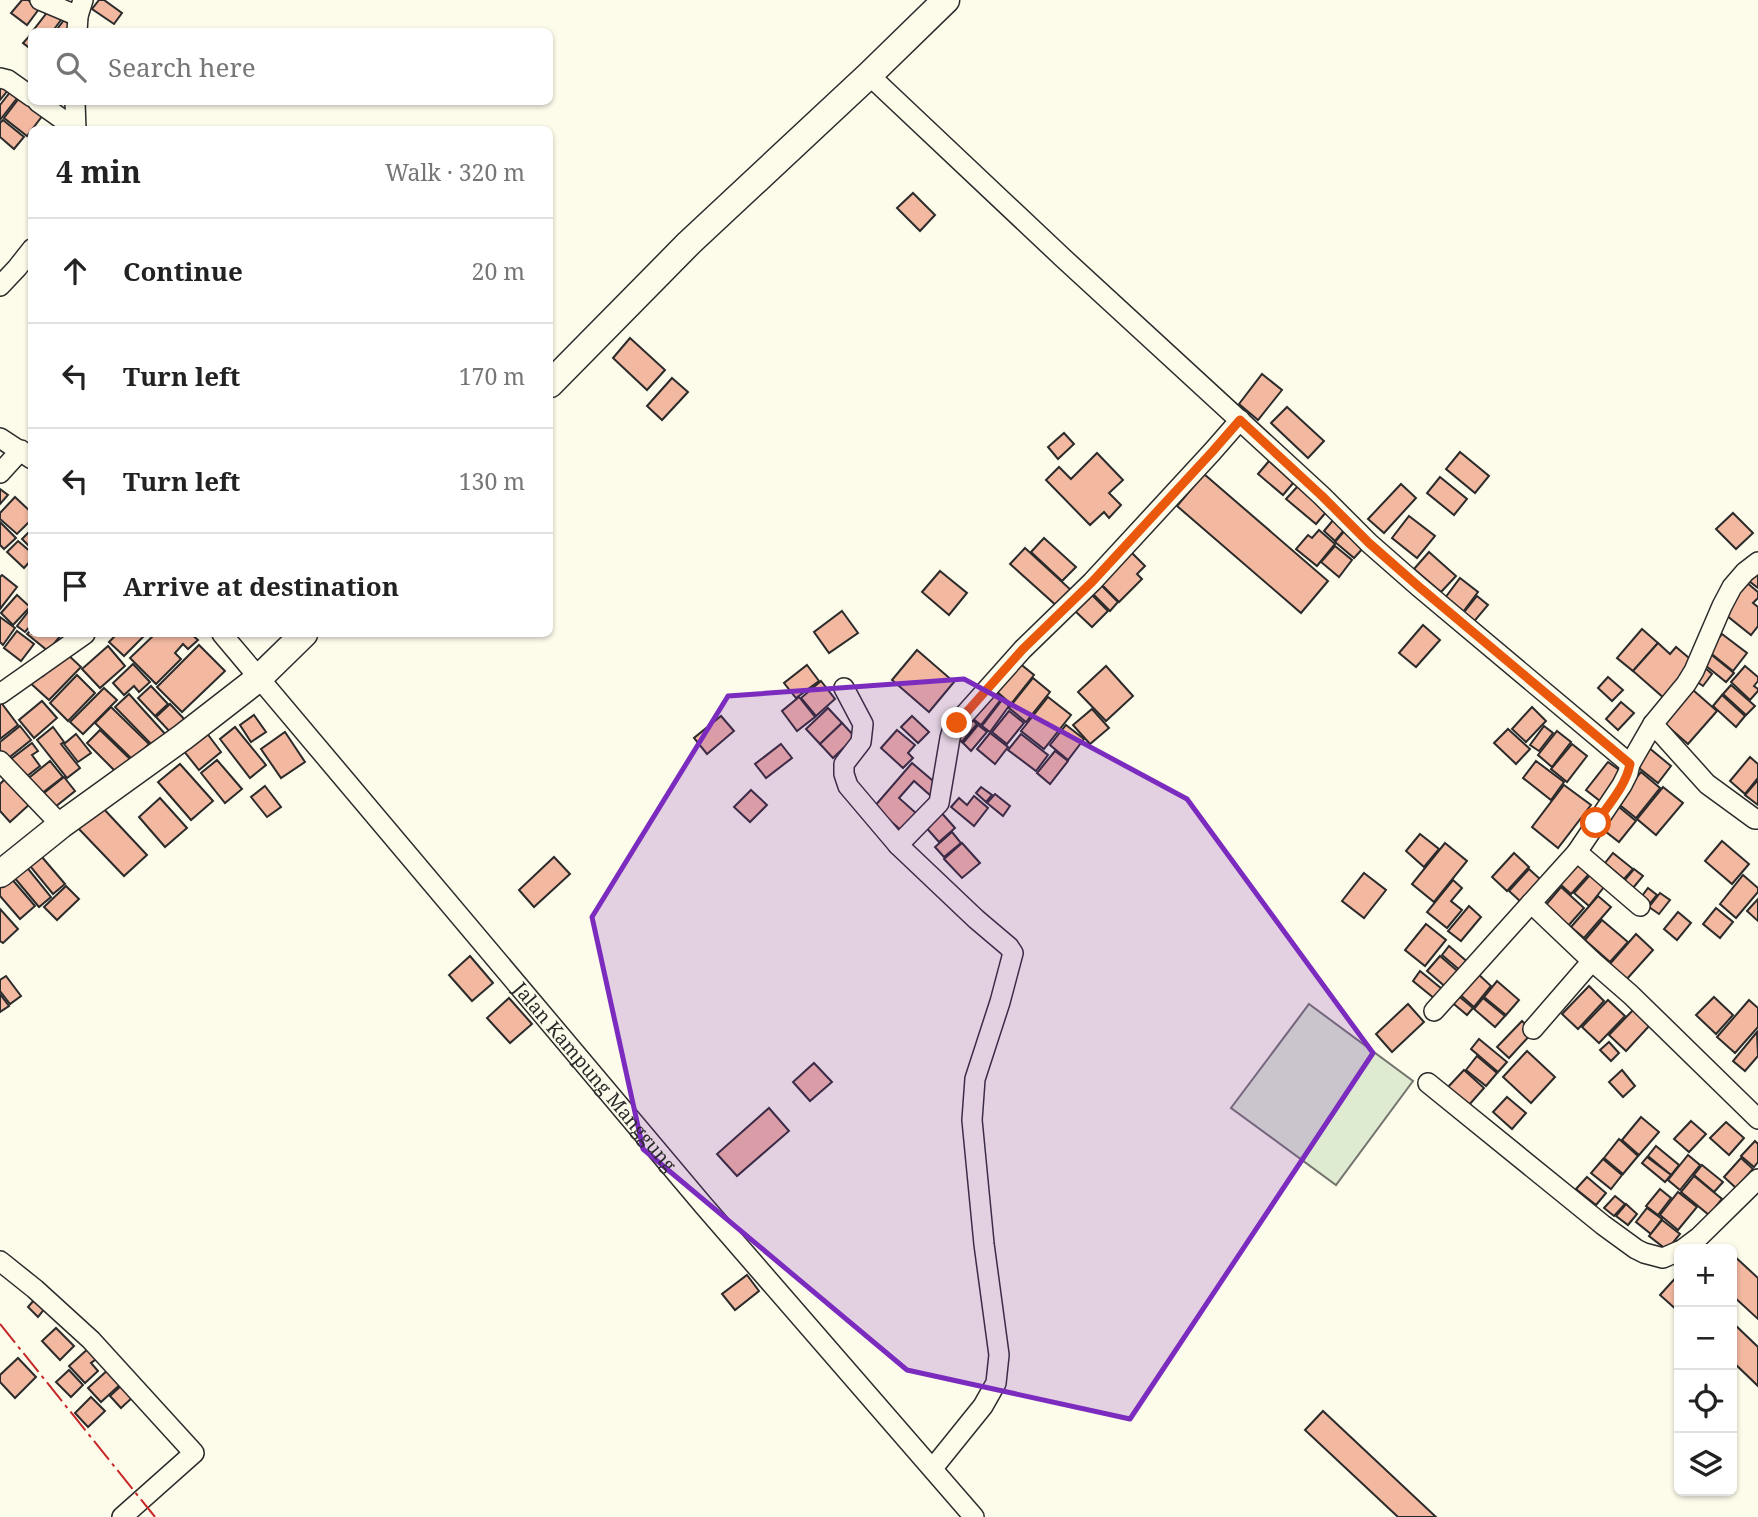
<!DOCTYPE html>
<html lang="en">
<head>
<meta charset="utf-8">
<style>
	:root { --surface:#fff; --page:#f2f2f2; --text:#222; --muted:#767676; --line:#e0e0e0 }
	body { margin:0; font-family:"Noto Serif",serif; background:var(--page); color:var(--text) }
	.controls { position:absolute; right:21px; bottom:21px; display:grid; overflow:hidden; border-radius:10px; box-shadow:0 2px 5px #0004 }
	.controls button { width:63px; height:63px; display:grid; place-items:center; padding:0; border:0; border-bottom:2px solid var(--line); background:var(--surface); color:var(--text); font:35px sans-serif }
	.stop { position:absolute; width:21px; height:21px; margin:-16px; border:5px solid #ea580c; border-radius:50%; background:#fff }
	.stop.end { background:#ea580c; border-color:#fff; box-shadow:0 2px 7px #0008 }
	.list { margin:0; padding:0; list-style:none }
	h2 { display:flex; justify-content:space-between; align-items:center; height:91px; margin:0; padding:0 28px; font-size:30px }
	h2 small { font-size:23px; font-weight:400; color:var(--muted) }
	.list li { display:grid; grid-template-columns:46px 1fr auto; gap:21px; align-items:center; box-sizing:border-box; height:105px; padding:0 28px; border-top:2px solid var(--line) }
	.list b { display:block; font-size:26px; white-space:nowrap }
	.list em { font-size:23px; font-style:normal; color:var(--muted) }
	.icon { flex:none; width:38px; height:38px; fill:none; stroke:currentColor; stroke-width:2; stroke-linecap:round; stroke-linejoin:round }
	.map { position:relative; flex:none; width:1758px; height:1517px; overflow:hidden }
	.search { position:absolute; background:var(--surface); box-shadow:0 2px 5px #0004; left:28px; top:28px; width:525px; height:77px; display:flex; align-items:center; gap:18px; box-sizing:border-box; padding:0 24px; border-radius:10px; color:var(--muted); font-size:26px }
	.panel { position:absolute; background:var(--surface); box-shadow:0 2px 5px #0004; left:28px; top:126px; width:525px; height:511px; border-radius:10px }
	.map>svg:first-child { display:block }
	.green { fill:#deebd1; stroke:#74746e; stroke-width:2 }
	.building { fill:#f2b8a0; stroke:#2b2b2b; stroke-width:2 }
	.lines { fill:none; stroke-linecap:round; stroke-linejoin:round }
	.street-casing { stroke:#2b2b2b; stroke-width:22 }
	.secondary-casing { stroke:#2b2b2b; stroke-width:29 }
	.street { stroke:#fdfbea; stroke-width:19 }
	.secondary { stroke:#fdfbea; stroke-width:26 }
	.power { stroke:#c62828; stroke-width:2; stroke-dasharray:24 5 3.5 5; stroke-linecap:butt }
	.route { stroke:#ea580c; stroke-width:9 }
	.marked { fill:#7b2cbf; fill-opacity:0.2; stroke:#7b2cbf; stroke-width:5; stroke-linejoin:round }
	.labels { text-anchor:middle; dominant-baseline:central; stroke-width:5; stroke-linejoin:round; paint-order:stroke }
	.street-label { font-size:19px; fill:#2b2b2b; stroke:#fdfbea }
</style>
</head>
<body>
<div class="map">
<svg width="1758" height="1517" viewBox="0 0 1758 1517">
	<rect width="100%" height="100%" fill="#fdfbea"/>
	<!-- green -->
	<path class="green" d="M1309,1004L1413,1081L1336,1185L1231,1108Z"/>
	<!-- building -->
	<g class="building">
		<path d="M22,0H28L39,9L27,25L11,13Z"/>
		<path d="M99,0H104L122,13L114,24L92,9Z"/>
		<path d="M49,10L61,20L52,32H32Z"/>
		<path d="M64,20L73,27L70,32H55Z"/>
		<path d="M32,33V50L23,43Z"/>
		<path d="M0,83L8,90L0,100Z"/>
		<path d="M11,91L18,97L0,120V105Z"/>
		<path d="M20,97L43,115L27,136L4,118Z"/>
		<path d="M3,120L24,137L14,149L0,137V123Z"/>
		<path d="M913,193L935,215L920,231L897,208Z"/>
		<path d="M630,338L665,370L647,390L613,358Z"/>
		<path d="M1262,374L1282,390L1258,420L1239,404Z"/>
		<path d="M672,378L688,392L662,420L647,406Z"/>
		<path d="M1287,407L1324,441L1308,458L1271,423Z"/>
		<path d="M1064,433L1074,444L1058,459L1048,447Z"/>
		<path d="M1460,452L1489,476L1475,493L1446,469Z"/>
		<path d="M1097,453L1123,480L1109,493L1121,505L1109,518L1104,512L1090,525L1046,480L1059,467L1071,479Z"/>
		<path d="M1269,461L1294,482L1283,495L1258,474Z"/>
		<path d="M1204,474L1328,581L1301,613L1177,506Z"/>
		<path d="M1440,477L1467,499L1454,515L1427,493Z"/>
		<path d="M1401,484L1416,498L1384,533L1368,519Z"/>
		<path d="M1298,486L1327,511L1316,524L1286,499Z"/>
		<path d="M0,489L8,495L0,504Z"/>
		<path d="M15,497L32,513V519L17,534L0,519V513Z"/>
		<path d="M1733,513L1753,533L1736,549L1716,529Z"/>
		<path d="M1409,516L1435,536L1417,558L1392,538Z"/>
		<path d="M1334,519L1345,529L1335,541L1324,531Z"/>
		<path d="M0,522L16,538L4,549L0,545Z"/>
		<path d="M32,529V549L22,539Z"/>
		<path d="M1346,529L1365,546L1354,558L1335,542Z"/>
		<path d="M1319,530L1335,544L1317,566L1296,549L1308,535L1312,538Z"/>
		<path d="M1044,538L1076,567L1062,581L1031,552Z"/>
		<path d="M18,541L32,553V559L24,568L7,552Z"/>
		<path d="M1335,546L1352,560L1339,577L1321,562Z"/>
		<path d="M1025,548L1072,591L1058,607L1010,564Z"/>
		<path d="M1129,550L1145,566L1137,574L1142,579L1119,602L1098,581Z"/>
		<path d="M1429,552L1456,576L1441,592L1414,569Z"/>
		<path d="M1758,570V588L1749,581Z"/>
		<path d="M940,571L967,593L949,615L922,592Z"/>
		<path d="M2,575L17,587L0,609V577Z"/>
		<path d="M1460,578L1478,592L1463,612L1445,598Z"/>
		<path d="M1746,582L1758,592V598L1753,603L1758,607V626L1751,635L1721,611Z"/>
		<path d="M1099,583L1118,602L1110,611L1090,591Z"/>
		<path d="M1091,594L1108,611L1092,627L1075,611Z"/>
		<path d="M17,595L30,607L13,625L1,613Z"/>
		<path d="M1477,596L1488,605L1472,624L1461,616Z"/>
		<path d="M32,607V624L25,632L17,626Z"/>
		<path d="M842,611L858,633L829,653L814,632Z"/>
		<path d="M0,617L15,628L3,645L0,642Z"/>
		<path d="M1423,625L1440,640L1416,667L1399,653Z"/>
		<path d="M32,629V634H62L48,651L27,634Z"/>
		<path d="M1642,629L1658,643L1633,671L1617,658Z"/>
		<path d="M17,631L34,644L21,661L4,648Z"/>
		<path d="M113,634H146L124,656L109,642L115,636Z"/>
		<path d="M155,634H191L198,640L188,649L183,644L175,653L181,659L156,684L130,658Z"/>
		<path d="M1722,634L1747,653L1733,671L1708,651Z"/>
		<path d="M1658,643L1670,654L1676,647L1695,663L1665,699L1633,671Z"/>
		<path d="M199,645L225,671L182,712L157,687Z"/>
		<path d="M108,646L125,666L100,688L82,669Z"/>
		<path d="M917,650L954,682L929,712L892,680Z"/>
		<path d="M1708,652L1734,673L1726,682L1700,661Z"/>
		<path d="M66,653L81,667L49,700L28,681L38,671L43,676Z"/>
		<path d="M1018,662L1034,675L1011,704L995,690Z"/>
		<path d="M133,664L150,682L139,692L134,686L124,695L113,683Z"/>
		<path d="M807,665L819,681L796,698L784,683Z"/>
		<path d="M1106,666L1133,696L1106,721L1078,692Z"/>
		<path d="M1703,666L1712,674L1703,686L1693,679Z"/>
		<path d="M1745,666L1758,677V681L1754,686L1758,689V691L1750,700L1731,682Z"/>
		<path d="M77,675L95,693L68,721L50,703Z"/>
		<path d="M1608,677L1623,690L1612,701L1598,688Z"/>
		<path d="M1033,678L1050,692L1026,722L1009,708Z"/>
		<path d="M821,681L835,699L816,716L801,698Z"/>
		<path d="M1731,685L1755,706L1746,715L1723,694Z"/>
		<path d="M151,686L168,704L155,716L138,698Z"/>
		<path d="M104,688L117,700L83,734L70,722Z"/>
		<path d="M1693,690L1717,711L1688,744L1664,723Z"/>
		<path d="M993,691L1002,698L981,725L972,718Z"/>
		<path d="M129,694L167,736L154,747L115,707Z"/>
		<path d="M1722,695L1745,716L1736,727L1713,706Z"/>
		<path d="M799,697L815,717L797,731L782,711Z"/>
		<path d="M1048,697L1071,715L1044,749L1021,731Z"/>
		<path d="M1002,700L1009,706L990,732L982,726Z"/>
		<path d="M0,701L18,725L0,739Z"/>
		<path d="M42,701L57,718L34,738L19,720Z"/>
		<path d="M1621,702L1634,713L1618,730L1606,719Z"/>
		<path d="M170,704L186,721L173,735L156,717Z"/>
		<path d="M111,707L149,744L133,760L95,723Z"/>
		<path d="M1532,707L1546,721L1526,742L1512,729Z"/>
		<path d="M828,708L842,723L820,744L806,729Z"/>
		<path d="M1092,709L1109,728L1090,744L1073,725Z"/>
		<path d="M1009,711L1024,723L1007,744L992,732Z"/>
		<path d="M254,715L266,732L251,742L240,725Z"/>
		<path d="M721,716L734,731L707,754L694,738Z"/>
		<path d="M912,716L929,732L918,743L901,727Z"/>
		<path d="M970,718L977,724L962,742L955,736Z"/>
		<path d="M842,723L855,737L833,758L820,744Z"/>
		<path d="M978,725L987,732L971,751L963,743Z"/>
		<path d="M1066,725L1084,739L1068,760L1050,745Z"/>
		<path d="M20,726L31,740L6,760L0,752V742Z"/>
		<path d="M1544,726L1553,733L1539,751L1530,745Z"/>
		<path d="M53,727L64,742L61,744L80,768L67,778L37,740Z"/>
		<path d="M235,727L266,765L250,778L220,739Z"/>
		<path d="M1508,729L1530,749L1516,764L1494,743Z"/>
		<path d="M100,730L132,761L118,774L87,743Z"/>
		<path d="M897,730L915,745L908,753L913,758L903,768L881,748Z"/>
		<path d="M1557,731L1571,742L1552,767L1538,755Z"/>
		<path d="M206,732L221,752L199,770L183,750Z"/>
		<path d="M285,732L305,762L281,778L261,749Z"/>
		<path d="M990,733L1008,747L995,764L977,749Z"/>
		<path d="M76,734L91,753L78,762L64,744Z"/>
		<path d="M1021,734L1048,755L1036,771L1008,750Z"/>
		<path d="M32,743L38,751L32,755L40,766L22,780L7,762Z"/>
		<path d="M781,744L792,758L766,778L755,764Z"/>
		<path d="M1572,744L1587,756L1567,782L1551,769Z"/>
		<path d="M1648,747L1671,766L1658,783L1634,764Z"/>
		<path d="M1055,751L1068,761L1050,784L1037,773Z"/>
		<path d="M1750,757L1758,764V778L1745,794L1730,781Z"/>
		<path d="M217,760L242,789L225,803L201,773Z"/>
		<path d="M50,761L63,777L37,797L25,781Z"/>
		<path d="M1536,761L1564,782L1551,800L1523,778Z"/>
		<path d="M1608,762L1622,772L1600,801L1586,790Z"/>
		<path d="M912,763L939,786L931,796L914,781L899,798L917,814L902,831L874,807Z"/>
		<path d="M180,764L213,801L191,820L158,782Z"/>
		<path d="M1641,772L1660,788L1636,818L1616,802Z"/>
		<path d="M8,776L31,803L10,822L0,811V784Z"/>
		<path d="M64,777L75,791L50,811L39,797Z"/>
		<path d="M1758,780V805L1745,795Z"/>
		<path d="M1564,785L1591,805L1558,848L1532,827Z"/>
		<path d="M265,786L281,807L267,817L251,797Z"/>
		<path d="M981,787L992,795L986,802L976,793Z"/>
		<path d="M1663,787L1683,803L1656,835L1637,819Z"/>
		<path d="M751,790L767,805L750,822L734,807Z"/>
		<path d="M995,794L1010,806L1003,816L987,803Z"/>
		<path d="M974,796L988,808L974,826L951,807L959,798L967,805Z"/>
		<path d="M160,798L187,828L165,847L139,817Z"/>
		<path d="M101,806L147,855L124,876L78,828Z"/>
		<path d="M1619,807L1636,821L1619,842L1601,828Z"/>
		<path d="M939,810L955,828L939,842L923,824Z"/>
		<path d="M952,832L961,843L944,857L935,847Z"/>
		<path d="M1420,834L1439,849L1424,867L1406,851Z"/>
		<path d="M1722,841L1749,864L1732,884L1705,861Z"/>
		<path d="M962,843L980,863L962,878L944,859Z"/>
		<path d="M1445,843L1467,861L1434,902L1412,884Z"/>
		<path d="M1514,853L1529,867L1507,891L1492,877Z"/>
		<path d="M1613,853L1633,869L1624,879L1605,863Z"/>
		<path d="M42,857L65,884L53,894L30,866Z"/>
		<path d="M554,857L570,874L534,907L519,890Z"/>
		<path d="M1579,863L1590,873L1571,894L1560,884Z"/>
		<path d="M25,865L51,897L39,907L13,876Z"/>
		<path d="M1529,869L1541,880L1521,902L1509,891Z"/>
		<path d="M1634,869L1643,876L1633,888L1624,881Z"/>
		<path d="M1364,873L1386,890L1364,918L1342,901Z"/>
		<path d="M1590,875L1604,887L1589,906L1574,893Z"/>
		<path d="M1743,875L1758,888V892L1736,918L1720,904Z"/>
		<path d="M10,877L35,906L20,919L0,896V885Z"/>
		<path d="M1453,880L1462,888L1451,901L1462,910L1447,928L1427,912Z"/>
		<path d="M66,886L79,899L57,920L44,907Z"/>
		<path d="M1561,887L1584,908L1568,926L1545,906Z"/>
		<path d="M1648,888L1657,895L1647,907L1639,900Z"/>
		<path d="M1660,893L1670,900L1659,914L1649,907Z"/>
		<path d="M1598,896L1611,907L1584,938L1571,927Z"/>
		<path d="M1758,899V921L1747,911Z"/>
		<path d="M1469,906L1481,917L1461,941L1448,931Z"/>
		<path d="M1716,908L1733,922L1720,938L1703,924Z"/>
		<path d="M0,909L18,929L3,943L0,941Z"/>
		<path d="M1678,912L1691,923L1677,940L1664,929Z"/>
		<path d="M1602,920L1628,942L1610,962L1585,940Z"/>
		<path d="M1426,924L1446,940L1425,966L1405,950Z"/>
		<path d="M1636,934L1653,950L1626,980L1609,965Z"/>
		<path d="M1449,946L1470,964L1462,972L1442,955Z"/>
		<path d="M470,956L493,983L472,1001L449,975Z"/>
		<path d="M1440,956L1461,974L1448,989L1427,971Z"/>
		<path d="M1420,971L1442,989L1435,999L1413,981Z"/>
		<path d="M1475,971L1491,986L1474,1007L1457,992Z"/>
		<path d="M6,976L21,996L10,1004L0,991V980Z"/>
		<path d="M1497,981L1519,1000L1506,1015L1484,997Z"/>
		<path d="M1589,986L1604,1001L1578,1029L1562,1014Z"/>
		<path d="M1455,993L1473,1008L1467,1015L1449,1000Z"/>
		<path d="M0,994L9,1006L0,1012Z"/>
		<path d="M1714,997L1733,1015L1716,1034L1696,1015Z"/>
		<path d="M509,998L532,1024L510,1043L487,1018Z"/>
		<path d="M1483,998L1505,1016L1495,1027L1474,1009Z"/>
		<path d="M1608,1000L1625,1016L1599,1043L1582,1027Z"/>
		<path d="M1749,1000L1758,1008V1027L1735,1053L1717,1037Z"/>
		<path d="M1408,1004L1424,1022L1392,1052L1376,1034Z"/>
		<path d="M1635,1008L1651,1024L1626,1051L1609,1035Z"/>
		<path d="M1522,1021L1533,1032L1509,1058L1497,1047Z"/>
		<path d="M1757,1032L1758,1056L1745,1071L1733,1061Z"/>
		<path d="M1479,1039L1507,1062L1498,1072L1471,1049Z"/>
		<path d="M1609,1042L1619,1053L1611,1061L1600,1050Z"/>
		<path d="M1527,1051L1555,1077L1531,1103L1503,1077Z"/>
		<path d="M1477,1056L1497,1073L1486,1086L1466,1070Z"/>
		<path d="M814,1063L832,1082L810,1101L793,1082Z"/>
		<path d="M1464,1070L1484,1088L1469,1105L1448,1087Z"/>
		<path d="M1622,1070L1635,1086L1623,1097L1609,1082Z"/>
		<path d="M1507,1097L1526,1113L1512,1129L1493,1112Z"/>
		<path d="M769,1108L789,1131L737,1176L717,1154Z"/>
		<path d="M1641,1117L1659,1132L1639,1155L1622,1140Z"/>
		<path d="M1691,1121L1706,1134L1689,1152L1674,1139Z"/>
		<path d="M1726,1122L1744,1138L1729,1155L1710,1138Z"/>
		<path d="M1619,1139L1638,1156L1623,1174L1604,1158Z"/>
		<path d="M1755,1141L1758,1144V1162L1754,1167L1741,1156Z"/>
		<path d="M1656,1146L1679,1165L1671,1175L1648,1156Z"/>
		<path d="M1688,1155L1700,1165L1680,1190L1668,1180Z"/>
		<path d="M1647,1157L1671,1175L1665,1182L1642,1163Z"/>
		<path d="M1741,1158L1753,1169L1736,1188L1724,1177Z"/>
		<path d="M1603,1159L1622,1175L1611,1189L1591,1173Z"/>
		<path d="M1702,1165L1723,1182L1714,1192L1694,1175Z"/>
		<path d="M1694,1176L1722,1199L1709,1215L1681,1192Z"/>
		<path d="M1587,1177L1606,1193L1596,1205L1576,1189Z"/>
		<path d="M1660,1189L1671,1198L1658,1215L1646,1206Z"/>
		<path d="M1678,1192L1697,1207L1678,1230L1660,1215Z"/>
		<path d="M1615,1196L1625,1204L1614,1216L1604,1208Z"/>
		<path d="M1626,1204L1637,1214L1628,1225L1616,1216Z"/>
		<path d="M1647,1208L1662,1219L1651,1234L1636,1222Z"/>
		<path d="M1662,1220L1680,1234L1667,1250L1649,1236Z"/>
		<path d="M1732,1254L1758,1278V1319L1732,1295Z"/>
		<path d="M1679,1274V1312L1660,1295Z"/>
		<path d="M747,1275L759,1291L735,1310L722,1294Z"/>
		<path d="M35,1299L45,1308L38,1317L28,1307Z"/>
		<path d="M1732,1322L1758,1347V1386L1732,1361Z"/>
		<path d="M56,1328L74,1346L60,1360L42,1341Z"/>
		<path d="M90,1347L99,1357L91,1363L98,1371L85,1383L69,1366Z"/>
		<path d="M18,1358L36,1377L15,1398L0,1382V1375Z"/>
		<path d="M110,1368L123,1382L101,1402L88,1388Z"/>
		<path d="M69,1370L83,1385L71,1397L56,1382Z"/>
		<path d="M123,1384L134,1396L121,1408L110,1396Z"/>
		<path d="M91,1397L105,1411L88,1427L75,1413Z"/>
		<path d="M1323,1411L1436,1517H1398L1305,1430Z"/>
	</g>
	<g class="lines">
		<defs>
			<g id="street">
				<path d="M40,0L78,16"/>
				<path d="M77,32L78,16L83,0"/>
				<path d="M869,75L1062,257L1322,496L1369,543L1418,586L1630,764"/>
				<path d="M0,78L8,80L32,97"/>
				<path d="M38,102L76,129"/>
				<path d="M75,102L76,130"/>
				<path d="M0,286L17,268L32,249"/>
				<path d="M0,438L32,459"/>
				<path d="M0,473L21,450"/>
				<path id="s1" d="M222,634L704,1206L974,1517"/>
				<path d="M844,688L863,724L861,742L844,764V774L848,786L898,845L976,919L1009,947L1013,953L1000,1002L975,1079L972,1120L984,1244L999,1355L996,1383L983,1406L933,1468"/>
				<path d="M0,694L85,634"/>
				<path d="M1653,724L1707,784L1755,819H1758"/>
				<path d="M0,761L61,825"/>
				<path d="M898,845L939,803L950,738L953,728L957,723L1023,649L1092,582L1212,452L1240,420"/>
				<path d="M1531,903L1592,961L1631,995L1758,1119"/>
				<path d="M1640,906L1577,852L1622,785L1628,773L1630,764L1653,724L1686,684L1694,671L1722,606L1732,587L1745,572L1758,562"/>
				<path d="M1434,1011L1577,852"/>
				<path d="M1533,1029L1592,961"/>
				<path d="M1428,1083L1603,1225L1636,1249L1644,1253L1663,1258L1679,1251"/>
				<path d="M1683,1249L1699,1237L1758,1179"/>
				<path d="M0,1261L35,1289L91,1340L194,1453L122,1517"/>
			</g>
			<g id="secondary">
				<path d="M550,384L689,243L869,75L946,0"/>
				<path d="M0,874L61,825L183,737L259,678L304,634"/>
			</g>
		</defs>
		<!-- street casing -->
		<use href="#street" class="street-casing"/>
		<!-- secondary casing -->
		<use href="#secondary" class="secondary-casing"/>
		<!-- street -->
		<use href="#street" class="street"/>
		<!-- secondary -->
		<use href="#secondary" class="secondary"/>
		<!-- power -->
		<path class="power" d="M0,1324L155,1517"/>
	</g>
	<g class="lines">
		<!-- route -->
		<path class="route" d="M957,723L1023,649L1092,582L1212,452L1240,420L1322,496L1369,543L1418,586L1630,764C1626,786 1608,805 1596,823"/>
	</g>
	<!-- marked area -->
	<path class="marked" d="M964,679L1187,799L1373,1053L1130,1419L907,1370L643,1149L592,917L728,696Z"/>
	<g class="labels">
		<!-- street labels -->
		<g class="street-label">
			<text stroke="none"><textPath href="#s1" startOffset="579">Jalan Kampung Manggung</textPath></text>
		</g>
	</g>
</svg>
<div class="controls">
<button>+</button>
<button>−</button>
<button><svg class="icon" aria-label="locate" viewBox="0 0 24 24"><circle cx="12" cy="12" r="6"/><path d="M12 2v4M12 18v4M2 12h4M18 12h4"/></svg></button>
<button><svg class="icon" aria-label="layers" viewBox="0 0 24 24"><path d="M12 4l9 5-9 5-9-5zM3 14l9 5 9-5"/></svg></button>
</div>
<div class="stop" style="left:1596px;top:823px"></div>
<div class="stop end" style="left:957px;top:723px"></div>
<div class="search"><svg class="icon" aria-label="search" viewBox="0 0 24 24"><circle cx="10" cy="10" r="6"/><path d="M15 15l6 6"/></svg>Search here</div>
<section class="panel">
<h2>4 min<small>Walk · 320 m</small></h2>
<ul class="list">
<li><svg class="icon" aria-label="ahead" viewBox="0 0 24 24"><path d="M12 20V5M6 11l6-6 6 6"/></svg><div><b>Continue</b></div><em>20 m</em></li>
<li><svg class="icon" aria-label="left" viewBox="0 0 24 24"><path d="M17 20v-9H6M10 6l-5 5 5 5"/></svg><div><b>Turn left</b></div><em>170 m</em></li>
<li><svg class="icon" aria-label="left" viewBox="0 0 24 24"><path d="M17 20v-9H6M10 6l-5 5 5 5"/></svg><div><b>Turn left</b></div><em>130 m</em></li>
<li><svg class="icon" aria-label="arrive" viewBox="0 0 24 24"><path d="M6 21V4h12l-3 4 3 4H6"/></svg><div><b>Arrive at destination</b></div></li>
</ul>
</section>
</div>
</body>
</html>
